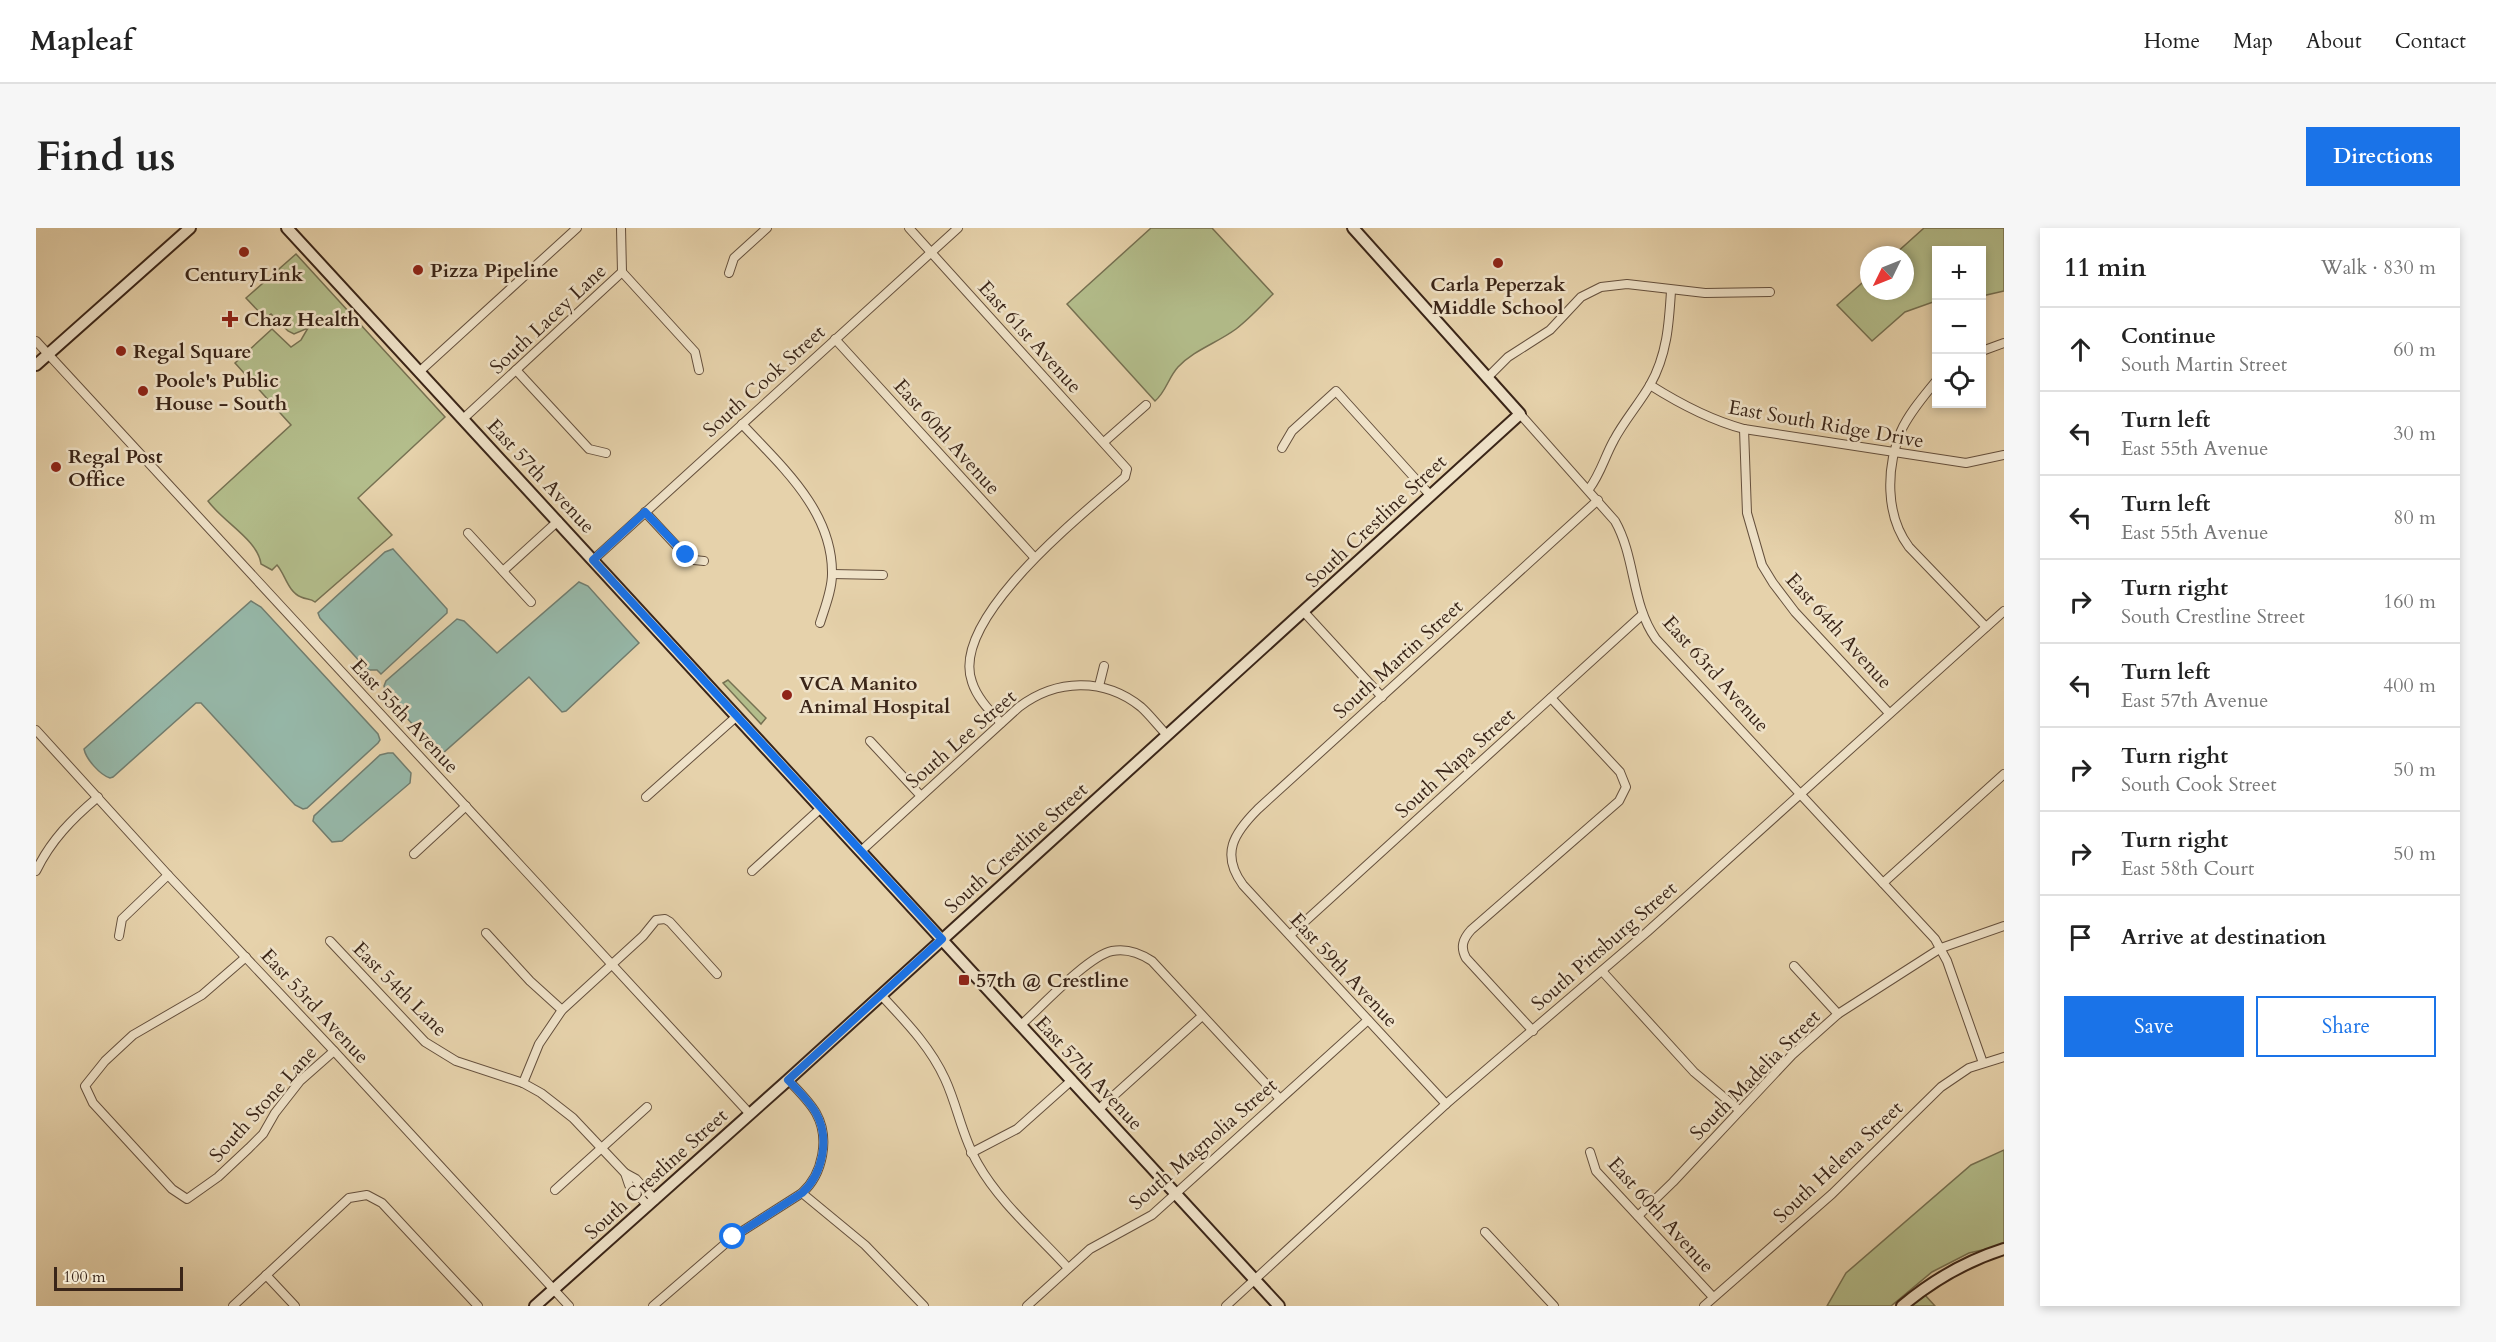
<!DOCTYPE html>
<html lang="en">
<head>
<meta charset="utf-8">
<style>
	:root { --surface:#fff; --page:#f6f6f6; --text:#222; --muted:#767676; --line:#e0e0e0; --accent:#1a73e8 }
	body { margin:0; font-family:Cardo,serif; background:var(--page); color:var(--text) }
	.controls { position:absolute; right:18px; top:18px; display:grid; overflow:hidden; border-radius:0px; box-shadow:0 3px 9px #0003 }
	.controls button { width:54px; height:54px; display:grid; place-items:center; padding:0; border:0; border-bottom:2px solid var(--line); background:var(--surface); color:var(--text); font:30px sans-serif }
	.compass { position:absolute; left:1824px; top:18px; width:54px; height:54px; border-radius:50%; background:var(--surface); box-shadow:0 3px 9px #0003; rotate:227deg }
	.scale { position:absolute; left:18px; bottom:15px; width:129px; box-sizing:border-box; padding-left:6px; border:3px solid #3a2518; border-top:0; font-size:16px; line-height:21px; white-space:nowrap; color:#3a2518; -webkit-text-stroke:4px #efe2c8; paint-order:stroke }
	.stop { position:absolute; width:18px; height:18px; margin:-14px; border:4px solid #1a73e8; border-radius:50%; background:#fff }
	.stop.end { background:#1a73e8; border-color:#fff; box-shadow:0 2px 6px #0008 }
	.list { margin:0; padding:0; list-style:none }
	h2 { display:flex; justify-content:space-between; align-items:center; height:78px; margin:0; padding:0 24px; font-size:26px }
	h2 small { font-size:20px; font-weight:400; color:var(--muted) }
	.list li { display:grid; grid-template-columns:39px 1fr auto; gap:18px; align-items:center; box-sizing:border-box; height:84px; padding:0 24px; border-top:2px solid var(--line) }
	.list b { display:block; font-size:22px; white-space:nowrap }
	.list p { margin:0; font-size:20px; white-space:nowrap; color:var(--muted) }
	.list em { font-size:20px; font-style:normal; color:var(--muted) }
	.actions { display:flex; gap:12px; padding:18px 24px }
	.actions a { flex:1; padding:14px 0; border:2px solid var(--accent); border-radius:0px; text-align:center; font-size:21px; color:var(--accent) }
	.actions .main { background:var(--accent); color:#fff }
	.icon { flex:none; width:33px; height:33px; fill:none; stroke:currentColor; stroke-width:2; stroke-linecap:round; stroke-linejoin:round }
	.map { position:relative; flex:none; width:1968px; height:1078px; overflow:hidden; border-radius:0px }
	header { display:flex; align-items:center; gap:36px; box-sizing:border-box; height:84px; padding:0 30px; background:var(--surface); border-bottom:2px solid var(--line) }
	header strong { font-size:28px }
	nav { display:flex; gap:33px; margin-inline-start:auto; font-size:21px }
	.intro { display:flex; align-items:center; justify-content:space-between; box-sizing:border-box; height:144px; padding:0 36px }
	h1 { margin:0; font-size:42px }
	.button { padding:15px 27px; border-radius:0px; background:var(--accent); color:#fff; font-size:21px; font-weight:700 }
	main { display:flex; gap:36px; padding:0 36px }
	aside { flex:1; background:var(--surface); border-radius:0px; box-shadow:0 3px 9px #0003 }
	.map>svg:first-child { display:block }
	.green { fill:#b3bd8b; stroke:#767152; stroke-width:1.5 }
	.water { fill:#96b8a9; stroke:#717d6f; stroke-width:1.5 }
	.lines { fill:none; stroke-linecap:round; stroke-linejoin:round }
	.street-casing { stroke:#65503d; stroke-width:10 }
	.secondary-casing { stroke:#3a2518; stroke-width:14 }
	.street { stroke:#efe2c8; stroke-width:8 }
	.secondary { stroke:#efe2c8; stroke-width:10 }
	.route { stroke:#1a73e8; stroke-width:8 }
	.poi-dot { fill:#8f2418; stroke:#efe2c8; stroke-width:2 }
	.labels { text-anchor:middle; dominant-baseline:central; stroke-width:5; stroke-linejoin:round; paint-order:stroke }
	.poi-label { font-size:20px; font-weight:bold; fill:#3a2518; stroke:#efe2c8; text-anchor:start }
	.street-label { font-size:20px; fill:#3a2518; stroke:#efe2c8 }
</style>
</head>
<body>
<header>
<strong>Mapleaf</strong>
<nav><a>Home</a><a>Map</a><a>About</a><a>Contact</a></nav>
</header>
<div class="intro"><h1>Find us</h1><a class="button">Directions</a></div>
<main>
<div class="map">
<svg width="1968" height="1078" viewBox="0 0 1968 1078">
	<rect width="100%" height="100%" fill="#e6d2ab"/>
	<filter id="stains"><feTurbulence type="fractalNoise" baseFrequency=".00333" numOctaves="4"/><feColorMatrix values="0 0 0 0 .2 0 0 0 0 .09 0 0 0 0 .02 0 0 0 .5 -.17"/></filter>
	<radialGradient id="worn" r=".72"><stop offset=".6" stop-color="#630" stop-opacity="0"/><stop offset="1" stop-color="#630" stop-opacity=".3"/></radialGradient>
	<!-- green -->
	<g class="green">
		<path d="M1115,0H1176L1237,66C1225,78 1213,91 1200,101C1181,115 1158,122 1142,139C1132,150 1130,164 1119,173L1031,76Z"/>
		<path d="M1888,0H1968V63L1946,68V22H1900V73L1869,84L1836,113L1801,77L1833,49V63H1869V27H1858Z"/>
		<path d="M260,26L409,189L322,270L356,307L279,374C274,370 271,372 265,369C252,364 249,346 241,337L236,342L225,336C222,312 187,294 172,273L255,197L199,135L236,101L255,119L265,112L272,100L258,106L252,103L235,86L231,89L227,88L210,70Z"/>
		<path d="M692,452L730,490L725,496L687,455Z"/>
		<path d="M1968,922V1017L1933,1025L1896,1044L1855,1078H1791L1810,1045L1935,937Z"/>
		<path d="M1889,1067L1899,1078H1875Z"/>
	</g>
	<!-- water -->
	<g class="water">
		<path d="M357,321L411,381V385L345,446L341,442H333L328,438L284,390L282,385L349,324Z"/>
		<path d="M543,354L552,358L603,415L530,483L526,484L493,449L407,525L399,521L351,468L348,458L350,453L421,391L428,393L461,425Z"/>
		<path d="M215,373L225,379L342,506L344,512L342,515L271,580L267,581L259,577L165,475H160L77,549L74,550C64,547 50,531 48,521Z"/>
		<path d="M352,525H357L375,545L374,555L306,613L296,614L277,593L278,588L344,527Z"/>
	</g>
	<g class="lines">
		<defs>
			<g id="street">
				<path d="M873,0L1091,241L1089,249C1047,286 913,391 936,454C941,470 954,483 965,495"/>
				<path d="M586,44L659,124L663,142"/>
				<path d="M693,45L698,30L731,0"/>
				<path d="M799,111L998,329"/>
				<path d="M0,113L714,886"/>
				<path d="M1946,123L1968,115"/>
				<path d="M480,142L553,221L570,225"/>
				<path d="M383,144L541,0"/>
				<path d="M1451,150L1472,129L1514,102L1545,69L1565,59L1591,56L1669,65L1734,64"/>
				<path d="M1900,153C1888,168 1873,185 1865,203C1850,240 1849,287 1873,319L1950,399"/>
				<path d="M1614,157C1644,176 1674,192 1708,201L1930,235L1968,227"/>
				<path d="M1484,186L1579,293C1600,330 1595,376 1620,411L1899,711L1911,733L1947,835"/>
				<path d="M427,191L586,44L585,0"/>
				<path d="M706,196C745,238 797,283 796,346C796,362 789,379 784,395"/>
				<path d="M1708,201L1711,285L1726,337L1737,355L1759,384L1853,485"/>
				<path d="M1068,214L1110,177"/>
				<path d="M1246,220L1256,203L1300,163L1394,267"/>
				<path d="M1553,261C1565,245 1568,230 1578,212C1588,193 1603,176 1614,157C1631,127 1633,96 1635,63"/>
				<path d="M609,284L649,327L658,332L668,333"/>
				<path d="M432,305L495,374"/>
				<path d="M557,332L922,0"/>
				<path d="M467,343L522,293"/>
				<path d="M796,346L847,347"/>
				<path d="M1268,384L1346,469"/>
				<path d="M1063,458L1068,438"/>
				<path d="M0,502L132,647L298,823L533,1078"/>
				<path d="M834,513L885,568"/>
				<path d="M610,569L701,488"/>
				<path d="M825,623L983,479C1020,451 1068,449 1105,479C1114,487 1122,498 1131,507"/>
				<path d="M378,626L430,578"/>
				<path d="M0,643C15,612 36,591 62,569"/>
				<path d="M716,643L785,580"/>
				<path d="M1847,655L1968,546"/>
				<path d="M450,705L494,753L526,782"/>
				<path d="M1254,707L1606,387"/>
				<path d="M83,708L86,691L132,647"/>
				<path d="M294,713L389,814L420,833L487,855L505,865L537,890L589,945L593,957L612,978"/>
				<path d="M210,729L166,767L97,807L69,833L49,858L57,875L136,961L151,971L182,949L213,920L227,906L239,885L264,853L298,823"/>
				<path d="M1758,738L1802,786"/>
				<path d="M1566,743L1658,844L1703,882"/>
				<path d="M845,767C869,793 894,818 909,851C922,879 926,909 942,936C964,975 1002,1007 1032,1040"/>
				<path d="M985,797C1005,779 1052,728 1076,723C1091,720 1104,725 1116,733L1244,871"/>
				<path d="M1497,803L1430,730C1424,719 1427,711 1435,702L1583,573L1590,559L1584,544L1515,470"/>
				<path d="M752,852C762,862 773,873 780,885C794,910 787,946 766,965L829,1017L888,1078"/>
				<path d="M487,855L503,816L526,782L607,708L620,692L629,691L634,694L681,746"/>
				<path d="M1410,876L1207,657C1184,626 1198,605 1222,581L1562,272"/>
				<path d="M1063,881L1166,788"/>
				<path d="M1554,924L1560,943L1677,1069"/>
				<path d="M935,925L981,901L1036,852"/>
				<path d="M589,945L600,951L619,972"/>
				<path d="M519,962L611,879"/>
				<path d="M1602,988L1637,954L1756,827L1802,786L1905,720L1968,698"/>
				<path d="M1449,1004L1518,1078"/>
				<path d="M230,1047L259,1078"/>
				<path d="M197,1078L313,970L331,967L346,975L442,1078"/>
				<path d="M617,1078L697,1009L766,965"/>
				<path d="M991,1078L1054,1021L1116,987L1332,792"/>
				<path d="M1190,1078L1410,876L1611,704L1968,383"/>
				<path d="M1668,1078L1796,966L1905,859L1933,840L1968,829"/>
			</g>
			<g id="secondary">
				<path d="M251,0L1243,1078"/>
				<path d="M0,137L154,0"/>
				<path d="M499,1078L752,852L1484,186L1317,0"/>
				<path d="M1866,1078C1896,1053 1930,1033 1968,1021"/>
			</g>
		</defs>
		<!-- street casing -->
		<use href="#street" class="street-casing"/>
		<!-- secondary casing -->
		<use href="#secondary" class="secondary-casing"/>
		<!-- street -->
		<use href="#street" class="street"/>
		<!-- secondary -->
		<use href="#secondary" class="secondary"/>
	</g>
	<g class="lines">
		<!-- route -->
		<path class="route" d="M650,327L609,284L557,332L906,711L752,852C762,862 773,873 780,885C794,910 787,946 766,965L697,1009"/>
	</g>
	<!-- markers -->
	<g class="poi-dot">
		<circle cx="208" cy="24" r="6"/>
		<circle cx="1462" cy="35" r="6"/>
		<circle cx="382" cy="42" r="6"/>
		<path d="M191 82h6v6h6v6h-6v6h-6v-6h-6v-6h6z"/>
		<circle cx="85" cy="123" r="6"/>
		<circle cx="107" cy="163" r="6"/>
		<circle cx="20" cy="239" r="6"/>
		<circle cx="751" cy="467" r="6"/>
		<rect x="922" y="746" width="12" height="12" rx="3"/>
	</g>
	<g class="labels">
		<!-- poi labels -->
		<g class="poi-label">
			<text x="394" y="42">Pizza Pipeline</text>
			<text x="208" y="46" text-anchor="middle">CenturyLink</text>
			<text x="1462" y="56" text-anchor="middle">Carla Peperzak<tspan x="1462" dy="23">Middle School</tspan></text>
			<text x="208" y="91">Chaz Health</text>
			<text x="97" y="123">Regal Square</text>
			<text x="119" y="152">Poole's Public<tspan x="119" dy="23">House - South</tspan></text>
			<text x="32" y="228">Regal Post<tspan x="32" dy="23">Office</tspan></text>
			<text x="763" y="455">VCA Manito<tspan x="763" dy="23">Animal Hospital</tspan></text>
			<text x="940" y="752">57th @ Crestline</text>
		</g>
		<!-- street labels -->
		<g class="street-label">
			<text transform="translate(512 91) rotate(-43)">South Lacey Lane</text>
			<text transform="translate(994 109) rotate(48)">East 61st Avenue</text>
			<text transform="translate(728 153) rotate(-42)">South Cook Street</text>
			<text transform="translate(1790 196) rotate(10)">East South Ridge Drive</text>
			<text transform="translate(911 209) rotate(48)">East 60th Avenue</text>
			<text transform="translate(505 248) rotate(47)">East 57th Avenue</text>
			<text transform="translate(1340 293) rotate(-43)">South Crestline Street</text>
			<text transform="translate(1803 403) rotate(48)">East 64th Avenue</text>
			<text transform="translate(1362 431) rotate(-42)">South Martin Street</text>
			<text transform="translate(1680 446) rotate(48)">East 63rd Avenue</text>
			<text transform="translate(369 488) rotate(47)">East 55th Avenue</text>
			<text transform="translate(925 511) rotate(-41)">South Lee Street</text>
			<text transform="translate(1419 535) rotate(-42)">South Napa Street</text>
			<text transform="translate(980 620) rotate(-42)">South Crestline Street</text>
			<text transform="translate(1568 718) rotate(-41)">South Pittsburg Street</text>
			<text transform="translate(1308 742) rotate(47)">East 59th Avenue</text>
			<text transform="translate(364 761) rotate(45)">East 54th Lane</text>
			<text transform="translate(279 778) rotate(47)">East 53rd Avenue</text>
			<text transform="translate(1053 845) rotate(47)">East 57th Avenue</text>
			<text transform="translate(1719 847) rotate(-45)">South Madelia Street</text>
			<text transform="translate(227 876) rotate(-48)">South Stone Lane</text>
			<text transform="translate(1167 916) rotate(-41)">South Magnolia Street</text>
			<text transform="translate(1802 934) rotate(-43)">South Helena Street</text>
			<text transform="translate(620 946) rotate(-42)">South Crestline Street</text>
			<text transform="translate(1625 987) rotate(48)">East 60th Avenue</text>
		</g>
	</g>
	<rect width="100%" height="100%" filter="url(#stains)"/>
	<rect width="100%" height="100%" fill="url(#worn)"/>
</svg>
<div class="controls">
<button>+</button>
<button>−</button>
<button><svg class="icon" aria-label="locate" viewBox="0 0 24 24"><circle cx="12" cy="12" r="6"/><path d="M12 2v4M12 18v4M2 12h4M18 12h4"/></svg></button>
</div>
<svg class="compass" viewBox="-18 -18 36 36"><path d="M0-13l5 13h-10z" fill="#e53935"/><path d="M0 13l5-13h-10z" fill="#767676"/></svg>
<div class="scale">100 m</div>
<div class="stop" style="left:697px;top:1009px"></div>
<div class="stop end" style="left:650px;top:327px"></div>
</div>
<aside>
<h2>11 min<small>Walk · 830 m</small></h2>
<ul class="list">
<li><svg class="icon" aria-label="ahead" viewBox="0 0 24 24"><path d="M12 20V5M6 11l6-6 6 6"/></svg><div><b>Continue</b><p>South Martin Street</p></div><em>60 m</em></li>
<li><svg class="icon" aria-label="left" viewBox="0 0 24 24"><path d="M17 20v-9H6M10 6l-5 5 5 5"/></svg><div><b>Turn left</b><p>East 55th Avenue</p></div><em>30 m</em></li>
<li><svg class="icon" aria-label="left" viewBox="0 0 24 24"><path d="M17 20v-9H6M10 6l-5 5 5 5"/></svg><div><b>Turn left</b><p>East 55th Avenue</p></div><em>80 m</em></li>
<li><svg class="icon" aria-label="right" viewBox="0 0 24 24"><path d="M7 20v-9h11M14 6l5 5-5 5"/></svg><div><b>Turn right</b><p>South Crestline Street</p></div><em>160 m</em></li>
<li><svg class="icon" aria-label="left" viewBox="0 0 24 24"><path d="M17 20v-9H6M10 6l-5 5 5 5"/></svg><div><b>Turn left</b><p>East 57th Avenue</p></div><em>400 m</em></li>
<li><svg class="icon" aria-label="right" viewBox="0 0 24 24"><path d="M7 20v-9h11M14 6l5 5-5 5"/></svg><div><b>Turn right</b><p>South Cook Street</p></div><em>50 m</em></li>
<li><svg class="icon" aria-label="right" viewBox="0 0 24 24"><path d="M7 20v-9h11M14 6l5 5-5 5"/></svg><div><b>Turn right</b><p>East 58th Court</p></div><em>50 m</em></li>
<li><svg class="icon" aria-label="arrive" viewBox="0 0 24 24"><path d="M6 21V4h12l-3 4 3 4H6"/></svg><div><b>Arrive at destination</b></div></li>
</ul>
<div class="actions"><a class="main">Save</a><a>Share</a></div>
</aside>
</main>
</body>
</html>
